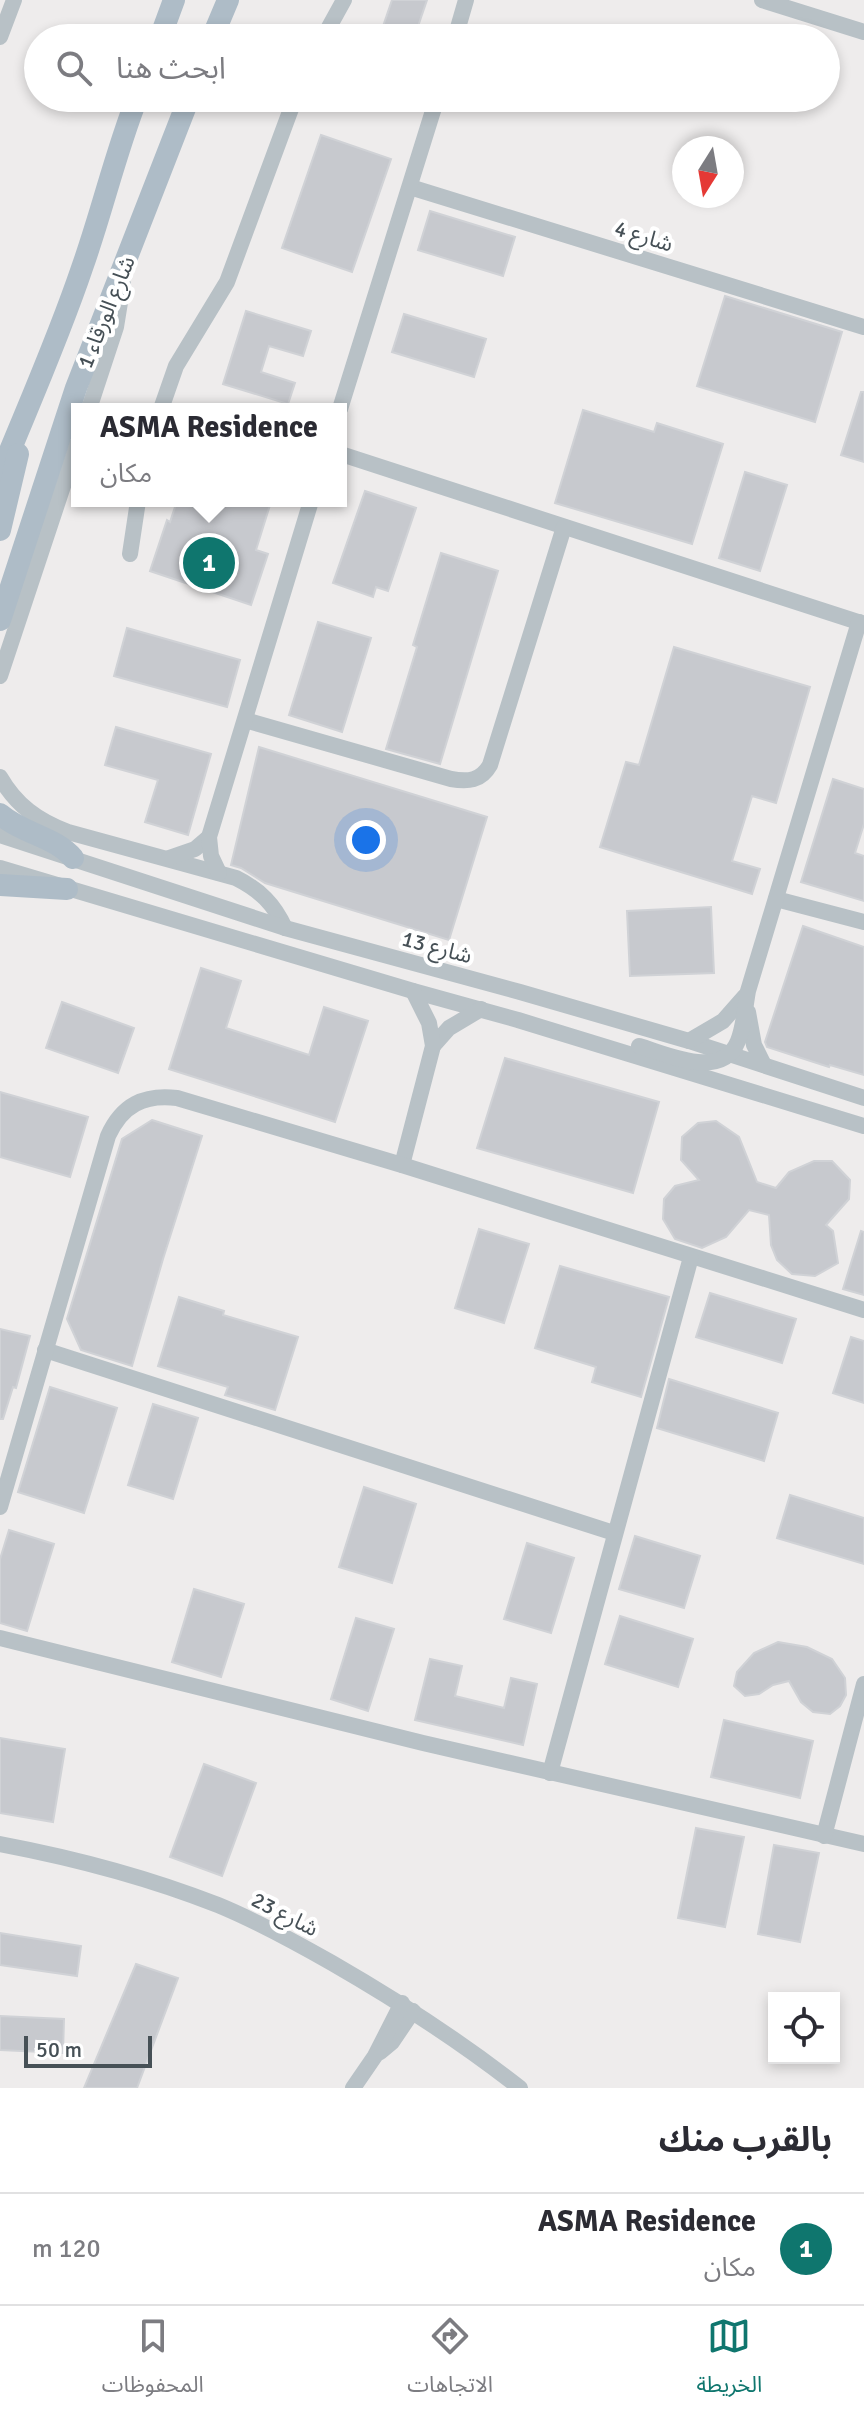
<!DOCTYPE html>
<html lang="ar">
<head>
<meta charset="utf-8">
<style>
	:root { --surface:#fff; --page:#f7f7f7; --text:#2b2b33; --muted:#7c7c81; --line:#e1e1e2; --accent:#0f766e }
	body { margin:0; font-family:Signika,"Noto Sans Arabic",sans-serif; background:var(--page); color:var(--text); direction:rtl }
	.controls { position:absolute; right:24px; bottom:24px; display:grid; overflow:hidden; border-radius:0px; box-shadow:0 4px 12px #0003 }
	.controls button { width:72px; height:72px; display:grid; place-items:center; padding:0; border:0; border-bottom:2px solid var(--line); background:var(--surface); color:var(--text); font:40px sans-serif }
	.compass { position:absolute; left:672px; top:136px; width:72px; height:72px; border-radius:50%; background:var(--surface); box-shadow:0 4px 12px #0003; rotate:191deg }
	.scale { position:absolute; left:24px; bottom:20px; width:128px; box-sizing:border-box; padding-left:8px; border:4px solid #465056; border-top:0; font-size:22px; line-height:28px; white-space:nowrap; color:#465056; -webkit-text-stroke:6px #fff; paint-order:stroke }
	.you { position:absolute; left:366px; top:840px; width:28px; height:28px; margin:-20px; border:6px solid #fff; border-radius:50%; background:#1a73e8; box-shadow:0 0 0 12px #1a73e833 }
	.badge { display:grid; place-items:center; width:52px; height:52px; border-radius:50%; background:var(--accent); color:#fff; font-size:26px; font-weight:700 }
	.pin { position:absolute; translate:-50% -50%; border:4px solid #fff; box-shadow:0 2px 8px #0006 }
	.popup { position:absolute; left:71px; top:403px; width:276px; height:104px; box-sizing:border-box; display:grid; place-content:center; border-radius:0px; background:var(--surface); filter:drop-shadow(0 2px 6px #0005); font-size:26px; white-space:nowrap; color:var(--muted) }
	.popup b { font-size:30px; color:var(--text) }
	.popup::after { content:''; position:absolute; left:50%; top:100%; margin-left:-16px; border:16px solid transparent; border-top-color:var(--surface) }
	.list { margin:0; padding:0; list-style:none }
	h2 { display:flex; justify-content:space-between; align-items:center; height:104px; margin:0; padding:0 32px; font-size:34px }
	h2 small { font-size:26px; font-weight:400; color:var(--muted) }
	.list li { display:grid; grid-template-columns:52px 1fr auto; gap:24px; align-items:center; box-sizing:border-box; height:112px; padding:0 32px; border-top:2px solid var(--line) }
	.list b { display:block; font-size:30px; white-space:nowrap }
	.list p { margin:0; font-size:26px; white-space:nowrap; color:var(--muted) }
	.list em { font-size:26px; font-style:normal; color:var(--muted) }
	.icon { flex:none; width:44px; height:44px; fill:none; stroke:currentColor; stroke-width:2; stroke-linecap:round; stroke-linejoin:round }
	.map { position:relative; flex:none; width:864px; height:2088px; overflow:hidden; direction:ltr }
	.search { position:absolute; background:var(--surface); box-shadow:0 4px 12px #0003; left:24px; right:24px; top:24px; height:88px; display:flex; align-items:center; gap:20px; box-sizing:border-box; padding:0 28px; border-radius:44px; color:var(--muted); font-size:30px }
	.sheet { height:216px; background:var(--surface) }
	nav { display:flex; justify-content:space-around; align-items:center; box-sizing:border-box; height:112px; border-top:2px solid var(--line); background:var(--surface); font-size:22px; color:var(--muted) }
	nav a { display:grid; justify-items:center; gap:4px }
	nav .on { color:var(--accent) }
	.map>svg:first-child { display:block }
	.building { fill:#c7c9ce; stroke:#d0d2d6; stroke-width:2 }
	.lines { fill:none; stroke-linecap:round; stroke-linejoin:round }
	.minor { stroke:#b8c1c6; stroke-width:16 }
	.major { stroke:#aebcc7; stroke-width:22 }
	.labels { text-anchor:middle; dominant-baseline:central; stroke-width:8; stroke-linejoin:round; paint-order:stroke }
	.street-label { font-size:22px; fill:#465056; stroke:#fff }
</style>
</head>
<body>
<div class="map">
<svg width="864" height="2088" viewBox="0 0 864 2088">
	<rect width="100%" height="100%" fill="#eeecec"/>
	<!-- building -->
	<g class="building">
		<path d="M392,0H427L414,38H379Z"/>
		<path d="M321,135L391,159L352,272L282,248Z"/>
		<path d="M430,211L515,237L503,276L418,250Z"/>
		<path d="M725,296L842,332L815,422L697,386Z"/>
		<path d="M246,311L311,331L303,356L269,346L261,372L295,383L288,404L223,384Z"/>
		<path d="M404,314L486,339L474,377L392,352Z"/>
		<path d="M861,392H864V462L841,455Z"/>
		<path d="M583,410L654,432L657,423L723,444L692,544L555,503Z"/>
		<path d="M745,472L787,485L760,571L719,558Z"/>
		<path d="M365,491L416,508L388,591L376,587L373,597L333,583Z"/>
		<path d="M177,501H259L270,505L256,550L268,554L251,605L150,571L167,520L170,522Z"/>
		<path d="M441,553L498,571L440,764L386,749L417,647L413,645Z"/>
		<path d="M318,622L371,638L342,732L289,715Z"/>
		<path d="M127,628L240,660L227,707L114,676Z"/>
		<path d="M674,647L810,687L776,803L752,796L732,861L760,869L752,894L600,847L626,762L639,765Z"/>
		<path d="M116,727L211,754L188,835L145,822L158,780L105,765Z"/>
		<path d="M259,747L487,817L449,940L265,883L241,868L231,865Z"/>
		<path d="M833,779L864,789V824L855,853L864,856V901L801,882Z"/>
		<path d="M711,907L714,973L630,976L627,911Z"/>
		<path d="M803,926L864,947V1075L830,1065L829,1067L767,1047L765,1042Z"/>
		<path d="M201,968L241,981L226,1028L309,1055L324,1007L368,1021L335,1122L169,1069Z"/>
		<path d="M62,1002L134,1028L118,1073L46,1048Z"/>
		<path d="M505,1058L659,1102L633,1193L477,1148Z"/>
		<path d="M0,1092L88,1117L70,1177L0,1157Z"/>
		<path d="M152,1120L202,1136L163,1259L132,1366L81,1350L67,1319L122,1139Z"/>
		<path d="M716,1121L739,1137L757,1182L776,1188L789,1172L814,1161H832L850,1180L849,1199L826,1225L833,1231L838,1263L815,1276L792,1274L777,1260L771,1245L769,1215L749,1210L726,1237L702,1248L675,1239L663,1219L664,1199L675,1186L699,1180L681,1160L682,1137L698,1123Z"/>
		<path d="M479,1229L529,1244L504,1323L455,1308Z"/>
		<path d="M861,1231L864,1232V1295L843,1289Z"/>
		<path d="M560,1266L669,1297L641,1397L592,1382L596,1367L535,1348Z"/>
		<path d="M710,1293L796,1319L782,1363L696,1337Z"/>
		<path d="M179,1297L224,1311L223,1315L298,1337L275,1410L225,1395L228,1387L158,1366Z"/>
		<path d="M0,1329L30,1336L16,1388L13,1387L3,1419H0Z"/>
		<path d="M851,1337L864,1341V1403L833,1393Z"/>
		<path d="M669,1379L778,1413L764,1461L657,1428Z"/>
		<path d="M50,1387L117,1408L84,1513L18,1492Z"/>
		<path d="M153,1404L198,1418L173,1499L128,1485Z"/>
		<path d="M364,1487L416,1504L392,1583L339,1567Z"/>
		<path d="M790,1495L864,1518V1564L777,1538Z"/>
		<path d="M9,1530L54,1544L27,1631L0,1623V1559Z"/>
		<path d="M635,1536L700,1556L684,1608L619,1589Z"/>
		<path d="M527,1543L574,1558L551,1633L504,1619Z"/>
		<path d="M194,1589L244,1604L221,1677L172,1662Z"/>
		<path d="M620,1616L693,1639L678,1687L605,1664Z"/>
		<path d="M356,1618L394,1629L368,1711L331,1699Z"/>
		<path d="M778,1642L807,1647L832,1659L845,1678L846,1695L840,1706L830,1714L813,1712L801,1702L789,1681L773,1685L759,1694L745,1696L734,1686L737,1672L754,1653Z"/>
		<path d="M430,1659L462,1666L455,1696L504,1708L511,1678L537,1684L523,1745L415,1720Z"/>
		<path d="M724,1720L813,1741L800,1798L711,1777Z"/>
		<path d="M0,1738L65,1749L53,1822L0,1813Z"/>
		<path d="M204,1764L256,1783L222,1876L170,1857Z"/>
		<path d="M696,1828L744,1837L725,1927L678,1918Z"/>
		<path d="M774,1845L819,1853L800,1942L758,1934Z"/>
		<path d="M0,1933L81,1946L77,1976L0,1965Z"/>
		<path d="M136,1964L178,1978L137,2088H84Z"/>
		<path d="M0,2016L64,2019L63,2053L0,2050Z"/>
	</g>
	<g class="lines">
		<!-- minor -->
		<g class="minor">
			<path d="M762,0L864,32"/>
			<path d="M0,37L14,0"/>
			<path d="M323,38L344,0"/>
			<path d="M455,38L466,0"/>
			<path d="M410,187L864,327"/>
			<path d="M89,409L116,327L123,284"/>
			<path d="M161,409L176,366L227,282L295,98"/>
			<path d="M340,409L437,98"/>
			<path d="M341,454L864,624"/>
			<path d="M130,554L138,501"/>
			<path d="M0,676L77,444"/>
			<path d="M245,720L451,779C468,782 481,781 490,765L564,527"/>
			<path d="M0,777C16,805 38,821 68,832L236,878C260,890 274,904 285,928"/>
			<path d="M0,835L285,928L520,992L689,1041L864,1098"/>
			<path d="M169,858L195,849L209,837"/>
			<path d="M0,868L413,991L518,1020L864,1126"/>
			<path d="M219,873L211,856L209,837L311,501"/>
			<path d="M776,899L864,922"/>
			<path d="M748,1012L754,1045L764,1065"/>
			<path d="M689,1041L723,1021L745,996"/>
			<path d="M433,1046L449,1028L481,1009"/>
			<path d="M639,1046C667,1054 722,1081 738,1041C744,1026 745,1007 748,991L859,622"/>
			<path d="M402,1165L433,1046L429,1023L413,991"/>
			<path d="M45,1350L614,1533"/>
			<path d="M0,1507L108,1136C122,1105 144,1094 177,1098L402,1165L864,1310"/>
			<path d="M0,1638L423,1743L864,1844"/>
			<path d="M550,1773L691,1257"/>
			<path d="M824,1836L864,1684"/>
			<path d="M0,1844C74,1858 147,1877 218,1905C257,1921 295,1942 332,1963C398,2001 460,2041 520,2088"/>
			<path d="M380,2052L392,2042L413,2011"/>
			<path d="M353,2088L375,2056L402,2003"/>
		</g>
		<!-- major -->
		<g class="major">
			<path d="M160,38L174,0"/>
			<path d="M212,38L228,0"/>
			<path d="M0,475C28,406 58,339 82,268C102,212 115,154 137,98"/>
			<path d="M0,530L18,454"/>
			<path d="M0,620L76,388L189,98"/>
			<path d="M0,814C23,834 56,837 73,858"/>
			<path d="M0,885L67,889"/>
		</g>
	</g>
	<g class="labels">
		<!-- street labels -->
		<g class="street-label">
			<text transform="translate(644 236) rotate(17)">شارع 4</text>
			<text transform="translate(106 312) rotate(-68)">شارع الورقاء 1</text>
			<text transform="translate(437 947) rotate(15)">شارع 13</text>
			<text transform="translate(285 1914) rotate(27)">شارع 23</text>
		</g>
	</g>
</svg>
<div class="controls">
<button><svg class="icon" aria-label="locate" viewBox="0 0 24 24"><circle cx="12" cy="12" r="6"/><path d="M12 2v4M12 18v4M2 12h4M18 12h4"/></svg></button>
</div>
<svg class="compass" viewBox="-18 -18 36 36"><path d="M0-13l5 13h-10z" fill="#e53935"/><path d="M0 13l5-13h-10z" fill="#7c7c81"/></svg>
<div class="scale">50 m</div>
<div class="you"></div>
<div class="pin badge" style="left:209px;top:563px">1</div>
<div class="popup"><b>ASMA Residence</b>مكان</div>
<div class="search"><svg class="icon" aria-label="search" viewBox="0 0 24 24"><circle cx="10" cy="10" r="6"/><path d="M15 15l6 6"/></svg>ابحث هنا</div>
</div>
<section class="sheet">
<h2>بالقرب منك<small></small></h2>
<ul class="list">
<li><span class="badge">1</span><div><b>ASMA Residence</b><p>مكان</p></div><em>120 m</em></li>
</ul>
</section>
<nav>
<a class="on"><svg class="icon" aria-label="map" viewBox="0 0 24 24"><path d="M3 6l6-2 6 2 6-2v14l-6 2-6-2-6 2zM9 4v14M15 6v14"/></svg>الخريطة</a>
<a><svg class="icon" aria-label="directions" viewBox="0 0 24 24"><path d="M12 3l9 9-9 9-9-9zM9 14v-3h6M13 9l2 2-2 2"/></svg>الاتجاهات</a>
<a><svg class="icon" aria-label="saved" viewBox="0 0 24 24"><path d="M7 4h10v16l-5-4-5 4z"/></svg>المحفوظات</a>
</nav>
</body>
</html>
